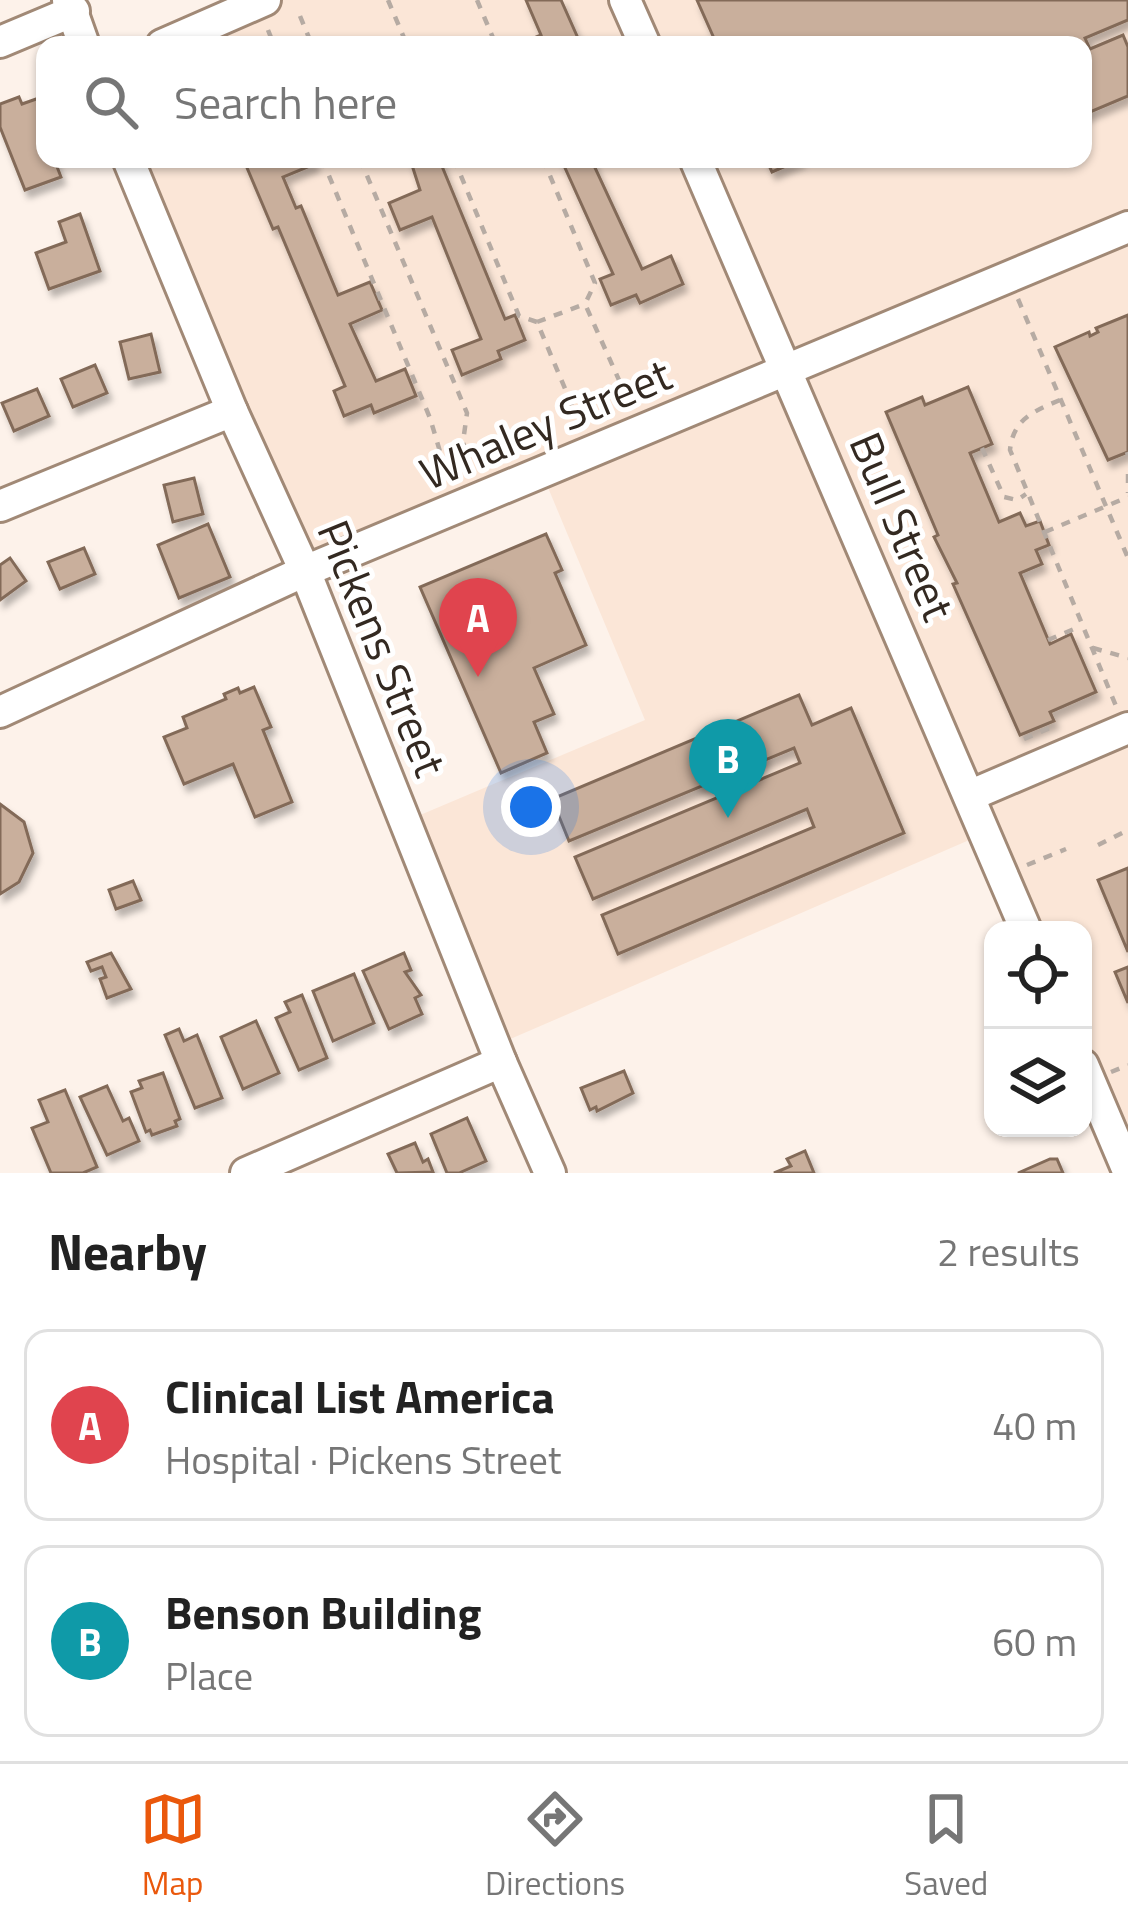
<!DOCTYPE html>
<html lang="en">
<head>
<meta charset="utf-8">
<style>
	:root { --surface:#fff; --page:#f6f6f6; --text:#222; --muted:#767676; --line:#e0e0e0; --accent:#ea580c }
	body { margin:0; font-family:"Titillium Web",sans-serif; background:var(--page); color:var(--text) }
	.controls { position:absolute; right:36px; bottom:36px; display:grid; overflow:hidden; border-radius:24px; box-shadow:0 3px 9px #0004 }
	.controls button { width:108px; height:108px; display:grid; place-items:center; padding:0; border:0; border-bottom:3px solid var(--line); background:var(--surface); color:var(--text); font:60px sans-serif }
	.you { position:absolute; left:531px; top:807px; width:42px; height:42px; margin:-30px; border:9px solid #fff; border-radius:50%; background:#1a73e8; box-shadow:0 0 0 18px #1a73e833 }
	.badge { display:grid; place-items:center; width:78px; height:78px; border-radius:50%; background:var(--accent); color:#fff; font-size:39px; font-weight:700 }
	.pin { position:absolute; translate:-50% -99px; filter:drop-shadow(0 3px 6px #0008) }
	.pin::after { content:''; position:absolute; top:63px; width:42px; height:36px; background:inherit; clip-path:polygon(0 0,100% 0,50% 100%) }
	.list { margin:0; padding:0; list-style:none }
	h2 { display:flex; justify-content:space-between; align-items:center; height:156px; margin:0; padding:0 48px; font-size:51px }
	h2 small { font-size:39px; font-weight:400; color:var(--muted) }
	.list li { display:grid; grid-template-columns:78px 1fr auto; gap:36px; align-items:center; box-sizing:border-box; height:192px; margin:0 24px 24px; padding:0 24px; border:3px solid var(--line); border-radius:24px }
	.list b { display:block; font-size:45px; white-space:nowrap }
	.list p { margin:0; font-size:39px; white-space:nowrap; color:var(--muted) }
	.list em { font-size:39px; font-style:normal; color:var(--muted) }
	.icon { flex:none; width:66px; height:66px; fill:none; stroke:currentColor; stroke-width:2; stroke-linecap:round; stroke-linejoin:round }
	.map { position:relative; flex:none; width:1128px; height:1173px; overflow:hidden }
	.search { position:absolute; background:var(--surface); box-shadow:0 3px 9px #0004; left:36px; right:36px; top:36px; height:132px; display:flex; align-items:center; gap:30px; box-sizing:border-box; padding:0 42px; border-radius:24px; color:var(--muted); font-size:45px }
	.sheet { height:588px; background:var(--surface) }
	nav { display:flex; justify-content:space-around; align-items:center; box-sizing:border-box; height:168px; border-top:3px solid var(--line); background:var(--surface); font-size:33px; color:var(--muted) }
	nav a { display:grid; justify-items:center; gap:6px }
	nav .on { color:var(--accent) }
	.map>svg:first-child { display:block }
	.built { fill:#fbe6d7 }
	.building { fill:#c9af9c; stroke:#836b59; stroke-width:3; filter:url(#shadow) }
	.lines { fill:none; stroke-linecap:round; stroke-linejoin:round }
	.minor-casing { stroke:#a18976; stroke-width:36 }
	.path { stroke:#b6aba3; stroke-width:4.5; stroke-dasharray:9 9; stroke-linecap:butt }
	.minor { stroke:#fff; stroke-width:30 }
	.labels { text-anchor:middle; dominant-baseline:central; stroke-width:10; stroke-linejoin:round; paint-order:stroke }
	.street-label { font-size:45px; fill:#332921; stroke:#fff }
</style>
</head>
<body>
<div class="map">
<svg width="1128" height="1173" viewBox="0 0 1128 1173">
	<defs>
		<filter id="shadow"><feDropShadow dx="4" dy="7" stdDeviation="3" flood-color="#0004"/></filter>
	</defs>
	<rect width="100%" height="100%" fill="#fdf2ea"/>
	<!-- built -->
	<path class="built" d="M238,0H1128V1147L1083,1044V930H1033L990,831L499,1044L406,821L645,720L539,466L301,564L134,159H1083V45H128Z"/>
	<!-- building -->
	<g class="building">
		<path d="M526,0H561L581,45H518L541,35Z"/>
		<path d="M697,0H1128V20L1085,38L1090,49L1123,35L1128,47V96L1083,115V45H717Z"/>
		<path d="M19,97L22,104L39,98L45,115V159H54L61,177L25,190L0,127V104Z"/>
		<path d="M254,159H313L315,164L283,177L296,208L301,206L338,295L370,282L382,310L350,324L376,381L405,369L416,396L374,413L371,405L344,416L334,391L345,386L278,227L273,229L245,163Z"/>
		<path d="M410,159H439L505,319L515,315L525,340L498,351L501,359L462,375L452,350L481,339L432,217L400,230L389,203L420,190Z"/>
		<path d="M561,159H591L642,269L671,256L683,284L640,303L636,295L611,305L600,279L613,274Z"/>
		<path d="M766,159H802L772,172Z"/>
		<path d="M80,214L100,271L49,289L36,253L66,242L59,222Z"/>
		<path d="M1128,315V452L1108,460L1055,347L1089,332L1090,336L1098,332L1096,328Z"/>
		<path d="M151,334L160,372L129,379L120,342Z"/>
		<path d="M95,365L107,393L73,407L61,379Z"/>
		<path d="M968,387L992,444L970,453L999,522L1020,513L1026,526L1040,521L1049,545L1036,550L1042,564L1020,573L1050,644L1071,634L1096,692L1050,712L1054,721L1020,735L953,584L957,583L934,537L938,535L886,412L922,397L925,405Z"/>
		<path d="M37,389L49,416L14,431L2,403Z"/>
		<path d="M194,478L203,514L173,522L164,485Z"/>
		<path d="M208,524L230,577L179,598L158,545Z"/>
		<path d="M546,534L562,570L555,573L586,645L534,668L554,714L534,722L547,753L501,773L420,587Z"/>
		<path d="M84,548L95,574L60,589L48,562Z"/>
		<path d="M10,558L26,581L0,600V565Z"/>
		<path d="M254,687L271,727L263,730L292,802L255,817L233,764L184,784L164,737L187,728L183,717L226,699L224,694L238,688L240,693Z"/>
		<path d="M799,695L812,725L851,708L904,833L618,954L602,915L814,827L807,809L593,899L575,857L800,763L794,748L569,841L552,799Z"/>
		<path d="M0,804L24,822L33,853L19,882L0,894Z"/>
		<path d="M1128,868V952L1098,880Z"/>
		<path d="M133,881L141,900L116,909L109,890Z"/>
		<path d="M111,953L131,989L107,998L100,979L106,977L102,967L91,971L87,962Z"/>
		<path d="M404,953L411,970L405,972L421,995L415,998L422,1014L389,1029L363,971Z"/>
		<path d="M1128,967V1003L1115,972Z"/>
		<path d="M354,974L374,1023L333,1041L313,991Z"/>
		<path d="M302,995L327,1058L299,1070L276,1018L290,1012L285,1002Z"/>
		<path d="M256,1021L279,1073L243,1089L221,1037Z"/>
		<path d="M179,1029L184,1041L197,1035L222,1098L195,1108L165,1035Z"/>
		<path d="M624,1071L633,1093L597,1111L596,1107L590,1110L581,1088Z"/>
		<path d="M163,1073L180,1119L175,1121L177,1126L152,1135L150,1130L146,1132L131,1092L142,1088L139,1081Z"/>
		<path d="M107,1086L123,1121L129,1118L139,1141L107,1155L80,1097Z"/>
		<path d="M65,1090L97,1167L83,1173H51L32,1128L48,1122L39,1100Z"/>
		<path d="M467,1118L486,1161L459,1173H447L431,1134Z"/>
		<path d="M415,1143L423,1162L428,1159L433,1172L397,1173L388,1154Z"/>
		<path d="M805,1151L814,1173H774L791,1166L787,1159Z"/>
		<path d="M1050,1159H1057L1063,1173H1018Z"/>
	</g>
	<g class="lines">
		<defs>
			<g id="minor">
				<path d="M68,0L84,45"/>
				<path d="M625,0L645,45"/>
				<path d="M0,42L74,11"/>
				<path d="M162,45L265,0"/>
				<path d="M128,159L232,411L305,571L501,1062L550,1173"/>
				<path d="M695,159L1026,930"/>
				<path d="M0,506L232,411"/>
				<path d="M0,712L305,571L1128,227"/>
				<path d="M969,796L1128,728"/>
				<path d="M1083,1065L1128,1171"/>
				<path d="M246,1173L501,1062"/>
			</g>
		</defs>
		<!-- minor casing -->
		<use href="#minor" class="minor-casing"/>
		<!-- path -->
		<g class="path">
			<path d="M388,0L407,45"/>
			<path d="M477,0L496,45"/>
			<path d="M300,16L312,45"/>
			<path d="M268,30L274,45"/>
			<path d="M322,159L430,418L444,465"/>
			<path d="M360,159L467,413L463,442L467,455"/>
			<path d="M454,159L519,316L537,322L574,410"/>
			<path d="M543,159L595,283L585,304L623,389"/>
			<path d="M1018,299L1128,558"/>
			<path d="M537,322L585,304"/>
			<path d="M1060,400C1034,411 1013,419 1010,450L1116,706"/>
			<path d="M982,448L1004,497L1017,500L1026,494"/>
			<path d="M1127,452L1128,455"/>
			<path d="M1128,474V493"/>
			<path d="M1045,532L1128,497"/>
			<path d="M1048,640L1081,626"/>
			<path d="M1093,648L1128,658"/>
			<path d="M1024,739L1050,728"/>
			<path d="M1098,845L1128,830"/>
			<path d="M1027,865L1066,849"/>
			<path d="M1111,1072L1128,1065"/>
		</g>
		<!-- minor -->
		<use href="#minor" class="minor"/>
	</g>
	<g class="labels">
		<!-- street labels -->
		<g class="street-label">
			<text transform="translate(545 423) rotate(-23)">Whaley Street</text>
			<text transform="translate(903 526) rotate(67)">Bull Street</text>
			<text transform="translate(383 648) rotate(68)">Pickens Street</text>
		</g>
	</g>
</svg>
<div class="controls">
<button><svg class="icon" aria-label="locate" viewBox="0 0 24 24"><circle cx="12" cy="12" r="6"/><path d="M12 2v4M12 18v4M2 12h4M18 12h4"/></svg></button>
<button><svg class="icon" aria-label="layers" viewBox="0 0 24 24"><path d="M12 4l9 5-9 5-9-5zM3 14l9 5 9-5"/></svg></button>
</div>
<div class="you"></div>
<div class="pin badge" style="left:478px;top:677px;background:#e0444e">A</div>
<div class="pin badge" style="left:728px;top:818px;background:#0f9aa8">B</div>
<div class="search"><svg class="icon" aria-label="search" viewBox="0 0 24 24"><circle cx="10" cy="10" r="6"/><path d="M15 15l6 6"/></svg>Search here</div>
</div>
<section class="sheet">
<h2>Nearby<small>2 results</small></h2>
<ul class="list">
<li><span class="badge" style="background:#e0444e">A</span><div><b>Clinical List America</b><p>Hospital · Pickens Street</p></div><em>40 m</em></li>
<li><span class="badge" style="background:#0f9aa8">B</span><div><b>Benson Building</b><p>Place</p></div><em>60 m</em></li>
</ul>
</section>
<nav>
<a class="on"><svg class="icon" aria-label="map" viewBox="0 0 24 24"><path d="M3 6l6-2 6 2 6-2v14l-6 2-6-2-6 2zM9 4v14M15 6v14"/></svg>Map</a>
<a><svg class="icon" aria-label="directions" viewBox="0 0 24 24"><path d="M12 3l9 9-9 9-9-9zM9 14v-3h6M13 9l2 2-2 2"/></svg>Directions</a>
<a><svg class="icon" aria-label="saved" viewBox="0 0 24 24"><path d="M7 4h10v16l-5-4-5 4z"/></svg>Saved</a>
</nav>
</body>
</html>
